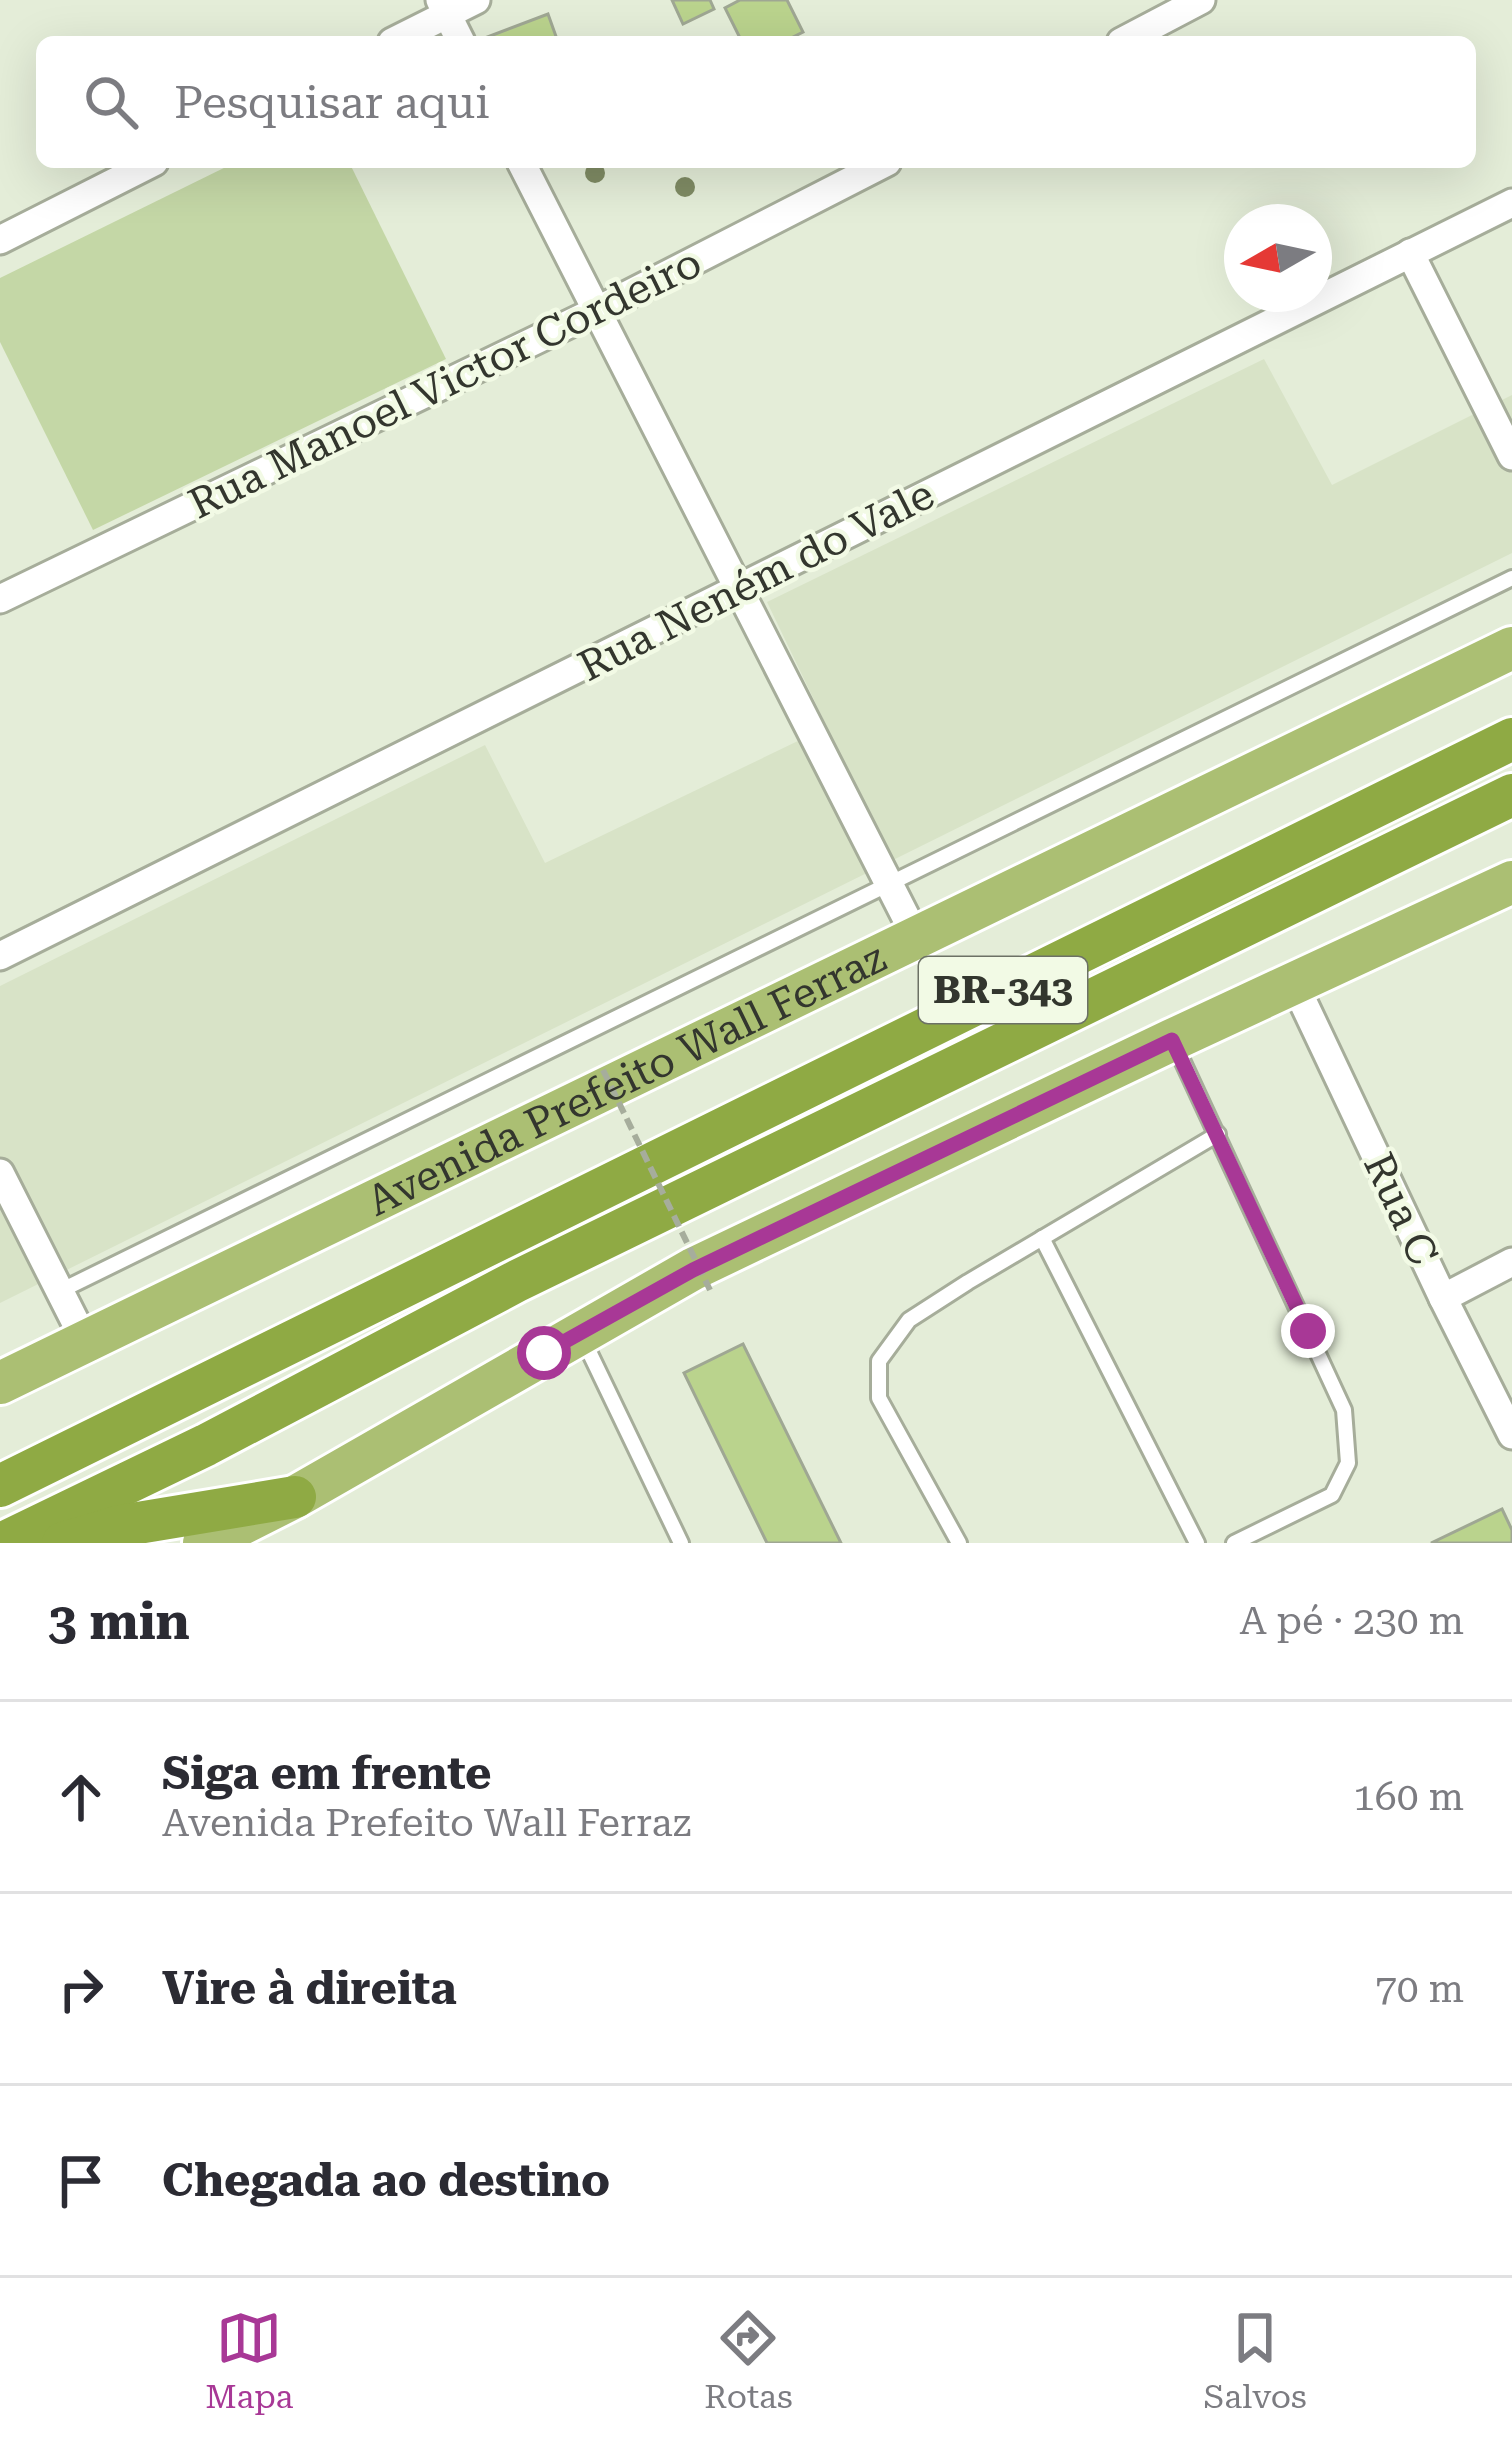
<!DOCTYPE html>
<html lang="pt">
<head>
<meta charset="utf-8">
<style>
	:root { --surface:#fff; --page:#f7f7f7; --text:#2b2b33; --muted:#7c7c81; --line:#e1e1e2; --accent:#a83896 }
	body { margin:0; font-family:"Roboto Serif",serif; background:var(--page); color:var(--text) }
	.compass { position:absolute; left:1224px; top:204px; width:108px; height:108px; border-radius:50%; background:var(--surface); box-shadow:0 12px 48px #0002; rotate:261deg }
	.stop { position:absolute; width:36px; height:36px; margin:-27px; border:9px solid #a83896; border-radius:50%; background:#fff }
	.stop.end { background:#a83896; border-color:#fff; box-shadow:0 3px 12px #0008 }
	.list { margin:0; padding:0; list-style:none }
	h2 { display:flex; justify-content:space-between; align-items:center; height:156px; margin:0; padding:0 48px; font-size:51px }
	h2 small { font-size:39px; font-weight:400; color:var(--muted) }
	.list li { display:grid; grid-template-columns:78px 1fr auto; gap:36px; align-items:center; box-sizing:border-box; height:192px; padding:0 48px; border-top:3px solid var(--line) }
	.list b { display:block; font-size:45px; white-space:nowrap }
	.list p { margin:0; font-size:39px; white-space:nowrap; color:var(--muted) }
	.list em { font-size:39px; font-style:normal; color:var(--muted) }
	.icon { flex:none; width:66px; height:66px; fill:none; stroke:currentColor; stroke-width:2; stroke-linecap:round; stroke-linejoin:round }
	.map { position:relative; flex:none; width:1512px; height:1543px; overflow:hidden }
	.search { position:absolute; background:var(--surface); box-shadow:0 12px 48px #0002; left:36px; right:36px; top:36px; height:132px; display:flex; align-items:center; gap:30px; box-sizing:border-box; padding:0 42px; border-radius:18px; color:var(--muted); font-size:45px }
	.sheet { height:732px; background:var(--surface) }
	nav { display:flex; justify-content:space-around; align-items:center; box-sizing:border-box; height:168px; border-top:3px solid var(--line); background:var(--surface); font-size:33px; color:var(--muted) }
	nav a { display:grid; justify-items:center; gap:6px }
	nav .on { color:var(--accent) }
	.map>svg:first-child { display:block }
	.built { fill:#d8e3c7 }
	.green { fill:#c4d7a6 }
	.building { fill:#bad38d; stroke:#9fa793; stroke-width:3 }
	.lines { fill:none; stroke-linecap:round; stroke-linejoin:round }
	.service-casing { stroke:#a6ad9a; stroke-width:20 }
	.minor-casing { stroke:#a6ad9a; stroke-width:33 }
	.primary-casing { stroke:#fff; stroke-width:48 }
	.trunk-casing { stroke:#fff; stroke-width:48 }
	.service { stroke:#fff; stroke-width:14 }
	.minor { stroke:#fff; stroke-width:27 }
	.primary { stroke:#abbf73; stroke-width:42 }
	.trunk { stroke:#8faa44; stroke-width:42 }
	.path-bridge { stroke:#a6ad9c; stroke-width:6; stroke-dasharray:12 6; stroke-linecap:butt }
	.tree { fill:#7f8b64 }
	.route { stroke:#a83896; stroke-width:15 }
	.labels { text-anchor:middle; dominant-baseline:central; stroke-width:9; stroke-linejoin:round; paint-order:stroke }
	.shield { fill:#f2fae5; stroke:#6c7165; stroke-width:3 }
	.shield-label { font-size:39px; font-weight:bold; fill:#33362e }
	.street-label { font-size:42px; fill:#33362e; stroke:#f2fae5 }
</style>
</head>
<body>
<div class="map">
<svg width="1512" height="1543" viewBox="0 0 1512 1543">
	<rect width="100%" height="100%" fill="#e4edd8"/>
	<!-- built -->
	<path class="built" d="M1264,359L1332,485L1512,395V553L0,1303V986L485,745L545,863L827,727L767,602Z"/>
	<!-- green -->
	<path class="green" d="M236,162H349L446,359L93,530L0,342V278Z"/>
	<!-- building -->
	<g class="building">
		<path d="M672,0H710L714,9L683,24Z"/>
		<path d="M740,0H787L803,32L783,42H742L725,8Z"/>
		<path d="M548,14L558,42L477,41Z"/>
		<path d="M743,1344L841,1543H767L684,1373Z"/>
		<path d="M1502,1509L1512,1530V1543H1431Z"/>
	</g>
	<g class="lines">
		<defs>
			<g id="service">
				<path d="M1175,1045L1344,1410L1348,1463L1332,1495L1234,1543"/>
				<path d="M1042,1238L1197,1543"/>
				<path d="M60,1291L1512,578"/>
				<path d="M583,1339L681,1543"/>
				<path d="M959,1543L879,1398V1361L909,1320L968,1282L1218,1134"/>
			</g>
			<g id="minor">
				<path d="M440,0L461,42"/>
				<path d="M392,42L476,0"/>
				<path d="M1121,42L1201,0"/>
				<path d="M521,162L916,937"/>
				<path d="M0,240L154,162"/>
				<path d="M1410,253L1512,456"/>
				<path d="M0,599L596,311L887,162"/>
				<path d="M0,956L1512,203"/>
				<path d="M1294,983L1443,1298L1512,1435"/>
				<path d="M0,1173L85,1341"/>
				<path d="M1443,1298L1512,1262"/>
			</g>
			<g id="primary">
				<path id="s1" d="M0,1383L1512,648"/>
				<path d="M204,1543L295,1497L693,1269L1172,1040L1512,882"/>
			</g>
			<g id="trunk">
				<path d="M0,1486L1512,739"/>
				<path d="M3,1543L206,1445L515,1282L1512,795"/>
				<path d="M63,1543L120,1526L295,1497"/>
			</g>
		</defs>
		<!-- service casing -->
		<use href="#service" class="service-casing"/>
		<!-- minor casing -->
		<use href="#minor" class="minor-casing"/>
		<!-- primary casing -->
		<use href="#primary" class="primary-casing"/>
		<!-- trunk casing -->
		<use href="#trunk" class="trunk-casing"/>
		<!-- service -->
		<use href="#service" class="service"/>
		<!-- minor -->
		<use href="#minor" class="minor"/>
		<!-- primary -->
		<use href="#primary" class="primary"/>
		<!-- trunk -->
		<use href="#trunk" class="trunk"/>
		<!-- path-bridge -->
		<path class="path-bridge" d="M603,1070L710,1290"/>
	</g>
	<!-- trees -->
	<g class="tree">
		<circle cx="595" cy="173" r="10"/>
		<circle cx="685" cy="187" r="10"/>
	</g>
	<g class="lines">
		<!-- route -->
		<path class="route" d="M544,1353L693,1270L1172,1040L1308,1331"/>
	</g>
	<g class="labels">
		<!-- shield labels -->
		<rect class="shield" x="919" y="957" width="168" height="66" rx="9"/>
		<g class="shield-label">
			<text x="1003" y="990">BR-343</text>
		</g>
		<!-- street labels -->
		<g class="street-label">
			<text transform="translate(445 383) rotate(-26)">Rua Manoel Victor Cordeiro</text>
			<text transform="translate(756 580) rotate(-27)">Rua Neném do Vale</text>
			<text stroke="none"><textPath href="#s1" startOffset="696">Avenida Prefeito Wall Ferraz</textPath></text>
			<text transform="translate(1401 1209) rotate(65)">Rua C</text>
		</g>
	</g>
</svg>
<svg class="compass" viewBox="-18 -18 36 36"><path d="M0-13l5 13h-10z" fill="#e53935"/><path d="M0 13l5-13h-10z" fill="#7c7c81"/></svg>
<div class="stop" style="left:544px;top:1353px"></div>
<div class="stop end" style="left:1308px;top:1331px"></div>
<div class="search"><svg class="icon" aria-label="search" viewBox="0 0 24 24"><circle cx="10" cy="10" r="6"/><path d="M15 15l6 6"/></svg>Pesquisar aqui</div>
</div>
<section class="sheet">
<h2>3 min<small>A pé · 230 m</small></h2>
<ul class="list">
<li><svg class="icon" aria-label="ahead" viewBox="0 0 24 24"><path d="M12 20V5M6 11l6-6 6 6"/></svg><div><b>Siga em frente</b><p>Avenida Prefeito Wall Ferraz</p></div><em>160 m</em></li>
<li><svg class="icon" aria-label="right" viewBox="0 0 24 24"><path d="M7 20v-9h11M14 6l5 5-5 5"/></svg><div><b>Vire à direita</b></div><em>70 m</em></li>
<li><svg class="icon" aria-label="arrive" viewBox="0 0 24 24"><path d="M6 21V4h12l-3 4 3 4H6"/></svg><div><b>Chegada ao destino</b></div></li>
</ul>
</section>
<nav>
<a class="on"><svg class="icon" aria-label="map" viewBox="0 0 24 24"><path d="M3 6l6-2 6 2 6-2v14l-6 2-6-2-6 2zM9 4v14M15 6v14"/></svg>Mapa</a>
<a><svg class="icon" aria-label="directions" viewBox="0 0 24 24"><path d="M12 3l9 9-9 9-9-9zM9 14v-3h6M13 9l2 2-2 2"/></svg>Rotas</a>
<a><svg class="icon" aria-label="saved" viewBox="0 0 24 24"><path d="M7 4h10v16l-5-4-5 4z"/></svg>Salvos</a>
</nav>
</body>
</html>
